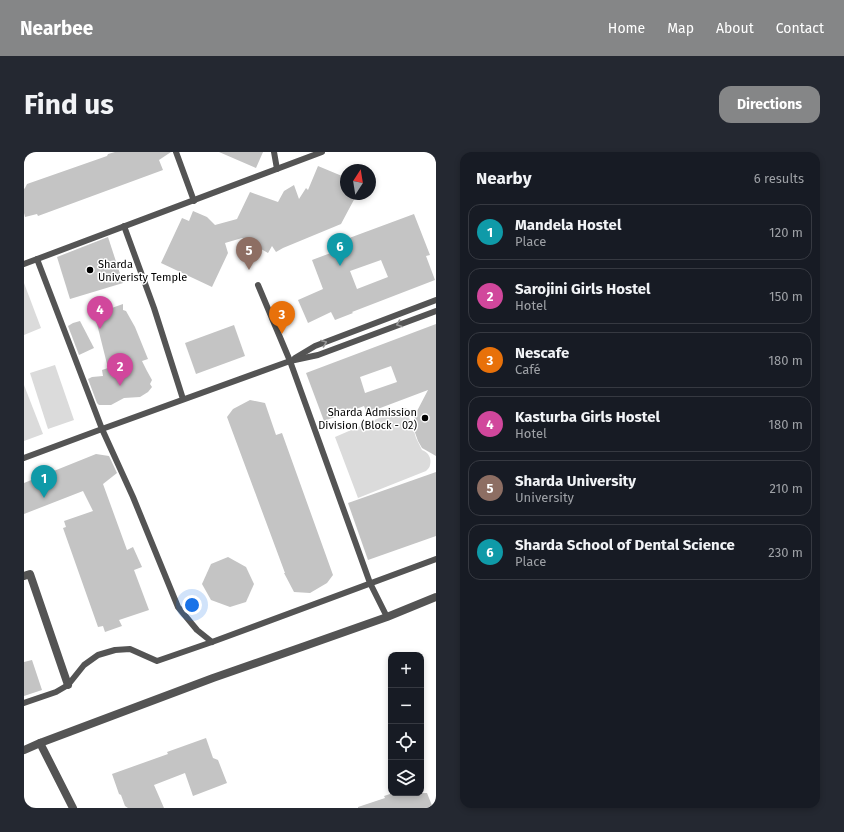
<!DOCTYPE html>
<html lang="en">
<head>
<meta charset="utf-8">
<style>
	:root { --surface:#171b24; --page:#242831; --text:#f1f3f6; --muted:#9ea1a6; --line:#363941; --accent:#858687 }
	body { margin:0; font-family:"Fira Sans",sans-serif; background:var(--page); color:var(--text) }
	.controls { position:absolute; right:12px; bottom:12px; display:grid; overflow:hidden; border-radius:8px; box-shadow:0 2px 6px #0003 }
	.controls button { width:36px; height:36px; display:grid; place-items:center; padding:0; border:0; border-bottom:1px solid var(--line); background:var(--surface); color:var(--text); font:20px sans-serif }
	.compass { position:absolute; left:316px; top:12px; width:36px; height:36px; border-radius:50%; background:var(--surface); box-shadow:0 2px 6px #0003; rotate:12deg }
	.you { position:absolute; left:168px; top:453px; width:14px; height:14px; margin:-10px; border:3px solid #fff; border-radius:50%; background:#1a73e8; box-shadow:0 0 0 6px #1a73e833 }
	.badge { display:grid; place-items:center; width:26px; height:26px; border-radius:50%; background:var(--accent); color:#fff; font-size:13px; font-weight:700 }
	.pin { position:absolute; translate:-50% -33px; filter:drop-shadow(0 1px 2px #0008) }
	.pin::after { content:''; position:absolute; top:21px; width:14px; height:12px; background:inherit; clip-path:polygon(0 0,100% 0,50% 100%) }
	.list { margin:0; padding:0; list-style:none }
	h2 { display:flex; justify-content:space-between; align-items:center; height:52px; margin:0; padding:0 16px; font-size:17px }
	h2 small { font-size:13px; font-weight:400; color:var(--muted) }
	.list li { display:grid; grid-template-columns:26px 1fr auto; gap:12px; align-items:center; box-sizing:border-box; height:56px; margin:0 8px 8px; padding:0 8px; border:1px solid var(--line); border-radius:12px }
	.list b { display:block; font-size:15px; white-space:nowrap }
	.list p { margin:0; font-size:13px; white-space:nowrap; color:var(--muted) }
	.list em { font-size:13px; font-style:normal; color:var(--muted) }
	.icon { flex:none; width:22px; height:22px; fill:none; stroke:currentColor; stroke-width:2; stroke-linecap:round; stroke-linejoin:round }
	.map { position:relative; flex:none; width:412px; height:656px; overflow:hidden; border-radius:12px }
	header { display:flex; align-items:center; gap:24px; box-sizing:border-box; height:56px; padding:0 20px; background:var(--accent); color:#fff }
	header strong { font-size:19px }
	nav { display:flex; gap:22px; margin-inline-start:auto; font-size:14px }
	.intro { display:flex; align-items:center; justify-content:space-between; box-sizing:border-box; height:96px; padding:0 24px }
	h1 { margin:0; font-size:28px }
	.button { padding:10px 18px; border-radius:12px; background:var(--accent); color:#fff; font-size:14px; font-weight:700 }
	main { display:flex; gap:24px; padding:0 24px }
	aside { flex:1; background:var(--surface); border-radius:12px; box-shadow:0 2px 6px #0003 }
	.map>svg:first-child { display:block }
	.green { fill:#dbdbdb }
	.building { fill:#c4c4c4; fill-rule:evenodd }
	.lines { fill:none; stroke-linecap:round; stroke-linejoin:round }
	.lane { stroke:#545454; stroke-width:6 }
	.street { stroke:#545454; stroke-width:8 }
	.oneway { stroke:#989898 }
	.poi-dot { fill:#000; stroke:#fff; stroke-width:1.5 }
	.labels { text-anchor:middle; dominant-baseline:central; stroke-width:3; stroke-linejoin:round; paint-order:stroke }
	.poi-label { font-size:11px; fill:#000; stroke:#fff; text-anchor:start }
</style>
</head>
<body>
<header>
<strong>Nearbee</strong>
<nav><a>Home</a><a>Map</a><a>About</a><a>Contact</a></nav>
</header>
<div class="intro"><h1>Find us</h1><a class="button">Directions</a></div>
<main>
<div class="map">
<svg width="412" height="656" viewBox="0 0 412 656">
	<rect width="100%" height="100%" fill="#fff"/>
	<!-- green -->
	<g class="green">
		<path d="M0,131L17,176L0,183Z"/>
		<path d="M31,213L50,268L24,277L6,221Z"/>
		<path d="M0,233L19,282L0,289Z"/>
		<path d="M381,256L384,257L387,260L385,262V266L387,269L392,286L398,298C404,300 408,306 406,313C406,315 404,317 402,319L334,346L311,285L376,257Z"/>
	</g>
	<!-- building -->
	<g class="building">
		<path d="M91,0H147L135,8L139,18L14,64L13,62L1,65L0,61V37L1,36L3,32L83,4L84,2Z"/>
		<path d="M195,0H239L232,16Z"/>
		<path d="M294,14L318,24L322,29V42H333L317,72L259,96L252,100L248,94L244,101L218,86L201,91L204,101L188,135L137,111L158,66L165,69L169,59L183,65L191,73L213,67L226,40L254,50L260,39L270,33L275,47L282,36L284,38Z"/>
		<path d="M390,62L406,103L402,104L411,128L328,160L329,161L311,168L307,160L284,171L274,148L299,137L288,108L312,99L309,92ZM357,108L364,125L333,137L326,119Z"/>
		<path d="M84,85L99,131L46,147L33,105Z"/>
		<path d="M99,152V158L102,159L111,175L124,207L118,209L123,219L128,228L126,232L128,235L124,240L116,245L100,246L87,253H75L73,251L64,227L68,225L79,224L78,218L84,216L71,164L82,158Z"/>
		<path d="M56,169L70,196L55,203L44,174L49,171Z"/>
		<path d="M412,172V304L398,296L394,289L388,272L392,261L404,238L343,261L340,254L300,269L282,221ZM367,214L373,230L341,241L336,225Z"/>
		<path d="M210,173L221,204L172,222L161,191Z"/>
		<path d="M226,248L241,251L252,283L258,281L309,423L303,431L286,441L270,440L260,421H261L203,265L209,257Z"/>
		<path d="M72,302L85,304L93,321L79,332L103,398L109,395L118,415L110,418L125,458L95,468L98,474L81,480L79,474L74,475L39,376L42,375L40,369L69,359L59,339L0,362V331Z"/>
		<path d="M412,320V384L344,408L324,351Z"/>
		<path d="M204,405L222,415L230,432L222,450L206,455L187,448L178,432L187,412Z"/>
		<path d="M8,508L18,538L0,544V510Z"/>
		<path d="M182,586L189,606L194,608L203,631L169,644L161,621L130,633L140,656H104L101,654L97,643L95,642L88,622L144,602L143,600Z"/>
		<path d="M369,641H403L409,656H334V655L361,646L360,644Z"/>
	</g>
	<g class="lines">
		<!-- lane -->
		<g class="lane">
			<path d="M152,0L170,49"/>
			<path d="M250,0L253,17"/>
			<path d="M100,74L130,156L159,247"/>
			<path d="M13,107L78,277L109,345L154,455L173,478L188,490"/>
			<path d="M0,112L298,0"/>
			<path d="M234,133L266,209L346,431L363,465"/>
			<path d="M271,206L291,194L412,148"/>
			<path d="M0,306L78,277L266,209L294,203L412,159"/>
			<path d="M0,551L32,540L44,533L60,513L74,503L91,498L106,497L133,509L188,490L412,407"/>
		</g>
		<!-- street -->
		<g class="street">
			<path d="M0,424L6,422L44,533"/>
			<path d="M16,591L49,656"/>
			<path d="M0,598L16,591L189,526L278,495L363,465L412,445"/>
		</g>
	</g>
	<!-- one-way arrows -->
	<defs><path id="oneway-chevron" d="M-2-3.5L2.5 0L-2 3.5" fill="none" stroke-width="1.6" stroke-linecap="round" stroke-linejoin="round"/></defs>
	<g class="oneway">
		<use href="#oneway-chevron" transform="translate(375 172) rotate(160)"/>
		<use href="#oneway-chevron" transform="translate(300 191) rotate(-21)"/>
	</g>
	<!-- markers -->
	<g class="poi-dot">
		<circle cx="66" cy="118" r="4"/>
		<circle cx="401" cy="266" r="4"/>
	</g>
	<g class="labels">
		<!-- poi labels -->
		<g class="poi-label">
			<text x="74" y="112">Sharda<tspan x="74" dy="13">Univeristy Temple</tspan></text>
			<text x="393" y="260" text-anchor="end">Sharda Admission<tspan x="393" dy="13">Division (Block - 02)</tspan></text>
		</g>
	</g>
</svg>
<div class="controls">
<button>+</button>
<button>−</button>
<button><svg class="icon" aria-label="locate" viewBox="0 0 24 24"><circle cx="12" cy="12" r="6"/><path d="M12 2v4M12 18v4M2 12h4M18 12h4"/></svg></button>
<button><svg class="icon" aria-label="layers" viewBox="0 0 24 24"><path d="M12 4l9 5-9 5-9-5zM3 14l9 5 9-5"/></svg></button>
</div>
<svg class="compass" viewBox="-18 -18 36 36"><path d="M0-13l5 13h-10z" fill="#e53935"/><path d="M0 13l5-13h-10z" fill="#9ea1a6"/></svg>
<div class="you"></div>
<div class="pin badge" style="left:20px;top:346px;background:#0f9aa8">1</div>
<div class="pin badge" style="left:96px;top:234px;background:#d1479c">2</div>
<div class="pin badge" style="left:258px;top:182px;background:#e8710a">3</div>
<div class="pin badge" style="left:76px;top:177px;background:#d1479c">4</div>
<div class="pin badge" style="left:225px;top:118px;background:#8d6e63">5</div>
<div class="pin badge" style="left:316px;top:114px;background:#0f9aa8">6</div>
</div>
<aside>
<h2>Nearby<small>6 results</small></h2>
<ul class="list">
<li><span class="badge" style="background:#0f9aa8">1</span><div><b>Mandela Hostel</b><p>Place</p></div><em>120 m</em></li>
<li><span class="badge" style="background:#d1479c">2</span><div><b>Sarojini Girls Hostel</b><p>Hotel</p></div><em>150 m</em></li>
<li><span class="badge" style="background:#e8710a">3</span><div><b>Nescafe</b><p>Café</p></div><em>180 m</em></li>
<li><span class="badge" style="background:#d1479c">4</span><div><b>Kasturba Girls Hostel</b><p>Hotel</p></div><em>180 m</em></li>
<li><span class="badge" style="background:#8d6e63">5</span><div><b>Sharda University</b><p>University</p></div><em>210 m</em></li>
<li><span class="badge" style="background:#0f9aa8">6</span><div><b>Sharda School of Dental Science</b><p>Place</p></div><em>230 m</em></li>
</ul>
</aside>
</main>
</body>
</html>
